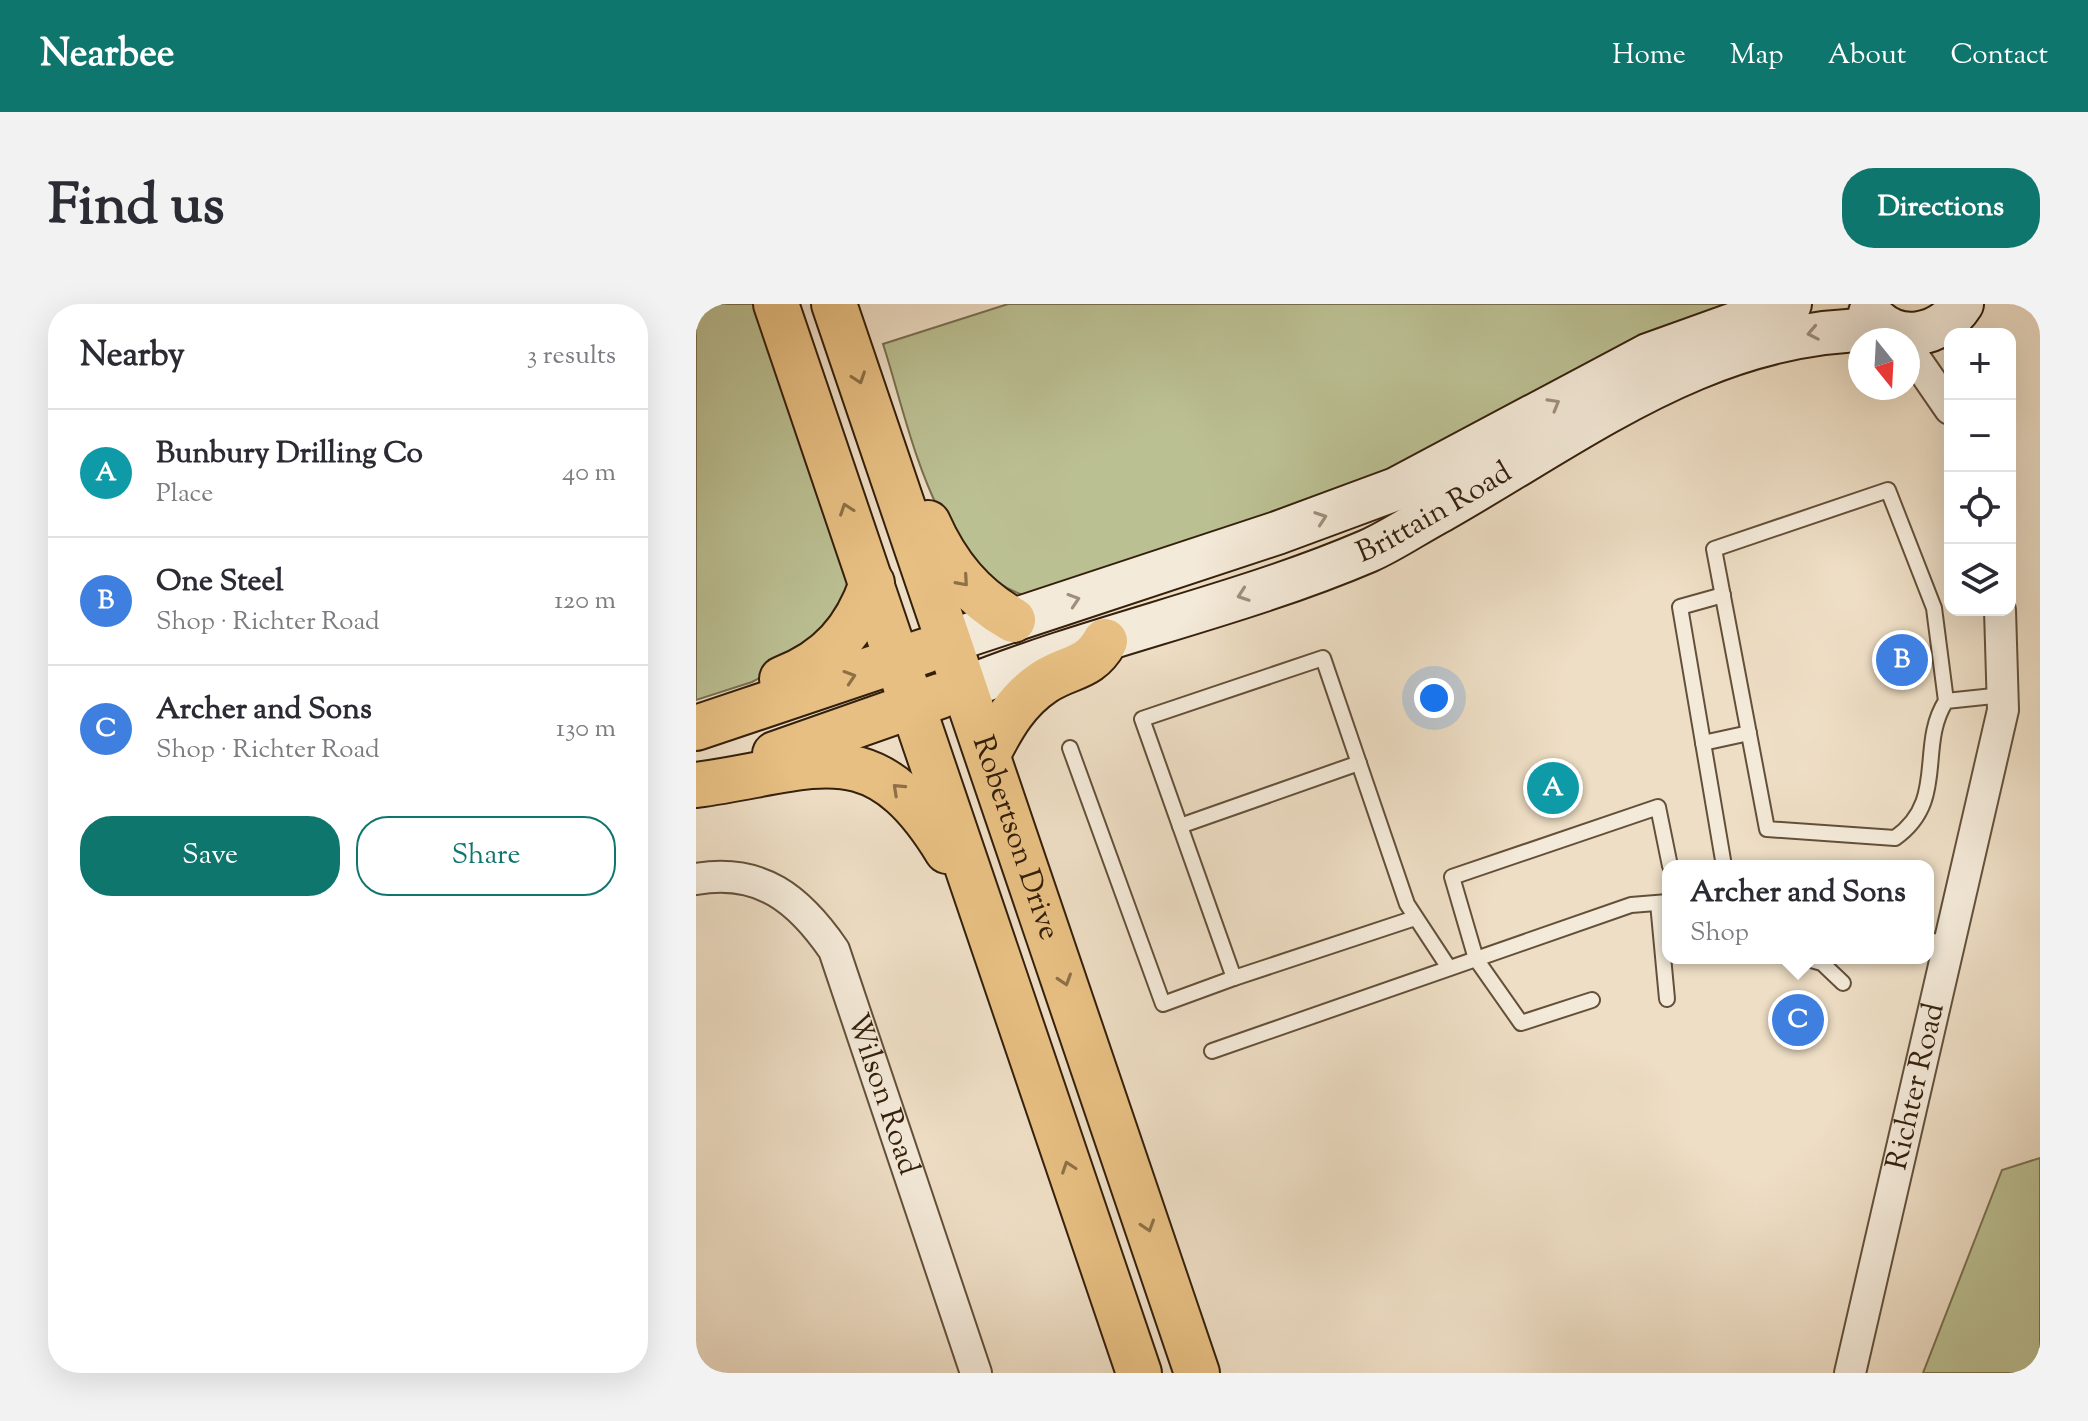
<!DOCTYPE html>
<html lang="en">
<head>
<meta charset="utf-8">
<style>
	:root { --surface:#fff; --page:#f2f2f3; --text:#2b2b33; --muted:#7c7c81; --line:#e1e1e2; --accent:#0f766e }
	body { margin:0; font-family:"Sorts Mill Goudy",serif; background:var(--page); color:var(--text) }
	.controls { position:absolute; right:24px; top:24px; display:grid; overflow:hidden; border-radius:16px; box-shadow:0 8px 32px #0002 }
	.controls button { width:72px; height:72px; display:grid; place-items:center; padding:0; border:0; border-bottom:2px solid var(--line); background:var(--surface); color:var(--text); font:40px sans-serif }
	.compass { position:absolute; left:1152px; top:24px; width:72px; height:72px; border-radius:50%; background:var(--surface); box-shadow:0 8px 32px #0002; rotate:162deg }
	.you { position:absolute; left:738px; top:394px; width:28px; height:28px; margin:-20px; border:6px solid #fff; border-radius:50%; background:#1a73e8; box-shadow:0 0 0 12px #1a73e833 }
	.badge { display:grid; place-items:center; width:52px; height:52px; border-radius:50%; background:var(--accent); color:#fff; font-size:26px; font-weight:700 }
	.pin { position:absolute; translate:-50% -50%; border:4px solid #fff; box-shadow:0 2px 8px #0006 }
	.popup { position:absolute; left:966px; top:556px; width:272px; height:104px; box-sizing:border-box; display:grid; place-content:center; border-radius:16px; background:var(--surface); filter:drop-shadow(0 2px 6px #0005); font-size:26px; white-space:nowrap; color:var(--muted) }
	.popup b { font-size:30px; color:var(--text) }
	.popup::after { content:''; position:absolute; left:50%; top:100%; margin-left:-16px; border:16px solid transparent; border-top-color:var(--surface) }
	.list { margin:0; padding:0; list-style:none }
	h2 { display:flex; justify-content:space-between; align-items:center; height:104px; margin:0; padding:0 32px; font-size:34px }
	h2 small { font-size:26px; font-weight:400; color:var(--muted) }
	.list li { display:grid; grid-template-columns:52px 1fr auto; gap:24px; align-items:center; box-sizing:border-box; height:128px; padding:0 32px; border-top:2px solid var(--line) }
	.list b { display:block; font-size:30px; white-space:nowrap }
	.list p { margin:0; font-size:26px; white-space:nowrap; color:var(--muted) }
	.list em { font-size:26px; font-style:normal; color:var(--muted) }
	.actions { display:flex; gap:16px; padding:24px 32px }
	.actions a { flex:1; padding:18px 0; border:2px solid var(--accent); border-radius:32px; text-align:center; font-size:28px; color:var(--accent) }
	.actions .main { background:var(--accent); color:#fff }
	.icon { flex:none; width:44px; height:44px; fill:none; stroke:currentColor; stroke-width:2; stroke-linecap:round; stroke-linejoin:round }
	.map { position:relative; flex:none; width:1344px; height:1069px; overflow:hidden; border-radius:32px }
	header { display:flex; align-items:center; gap:48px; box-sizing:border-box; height:112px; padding:0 40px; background:var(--accent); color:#fff }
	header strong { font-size:38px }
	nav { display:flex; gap:44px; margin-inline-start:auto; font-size:28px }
	.intro { display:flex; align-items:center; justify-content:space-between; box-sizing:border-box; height:192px; padding:0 48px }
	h1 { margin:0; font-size:56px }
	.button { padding:20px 36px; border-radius:32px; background:var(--accent); color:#fff; font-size:28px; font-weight:700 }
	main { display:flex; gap:48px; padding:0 48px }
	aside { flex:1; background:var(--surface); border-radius:32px; box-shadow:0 8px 32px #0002 }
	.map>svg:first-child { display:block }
	.green { fill:#bbc093; stroke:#787050; stroke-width:2 }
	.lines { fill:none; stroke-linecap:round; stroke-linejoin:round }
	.lane-casing { stroke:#63503a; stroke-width:18 }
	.street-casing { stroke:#63503a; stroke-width:34 }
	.secondary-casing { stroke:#35200c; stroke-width:46 }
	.highway-casing { stroke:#35200c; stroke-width:48 }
	.lane { stroke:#f4ead9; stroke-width:14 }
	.street { stroke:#f4ead9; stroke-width:30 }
	.secondary { stroke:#f4ead9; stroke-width:42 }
	.highway { stroke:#e7bf82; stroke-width:44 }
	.oneway { stroke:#9e8f7d }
	.oneway2 { stroke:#8e7047 }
	.labels { text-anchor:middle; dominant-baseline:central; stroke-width:6; stroke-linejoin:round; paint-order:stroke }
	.street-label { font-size:30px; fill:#35200c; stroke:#f4ead9 }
</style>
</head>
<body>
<header>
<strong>Nearbee</strong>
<nav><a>Home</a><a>Map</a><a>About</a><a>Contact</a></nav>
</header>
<div class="intro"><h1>Find us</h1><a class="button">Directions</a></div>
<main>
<aside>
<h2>Nearby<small>3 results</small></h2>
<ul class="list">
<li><span class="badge" style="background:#0f9aa8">A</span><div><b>Bunbury Drilling Co</b><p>Place</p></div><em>40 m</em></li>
<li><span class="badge" style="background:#3f7fe0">B</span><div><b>One Steel</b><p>Shop · Richter Road</p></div><em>120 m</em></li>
<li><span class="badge" style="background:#3f7fe0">C</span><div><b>Archer and Sons</b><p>Shop · Richter Road</p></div><em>130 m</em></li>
</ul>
<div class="actions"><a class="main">Save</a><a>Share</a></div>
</aside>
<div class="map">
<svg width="1344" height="1069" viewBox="0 0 1344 1069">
	<rect width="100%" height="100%" fill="#eedec5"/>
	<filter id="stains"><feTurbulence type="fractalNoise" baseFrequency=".0025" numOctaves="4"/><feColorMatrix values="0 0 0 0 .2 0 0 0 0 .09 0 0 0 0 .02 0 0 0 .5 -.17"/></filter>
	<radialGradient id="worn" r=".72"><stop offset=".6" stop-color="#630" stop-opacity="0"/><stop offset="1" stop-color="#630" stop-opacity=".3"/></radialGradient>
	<!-- green -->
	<g class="green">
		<path d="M0,0H60L156,287L109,350L56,378L0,396Z"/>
		<path d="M312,0H1061L703,173L340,295C238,271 215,126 187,40Z"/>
		<path d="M1344,854V1069H1227L1306,866Z"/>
	</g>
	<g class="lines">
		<defs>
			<g id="lane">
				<path d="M1027,291L984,303L1028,562"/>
				<path d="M1250,397L1238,304L1192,186L1018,245L1071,525L1199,534C1252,497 1221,442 1250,397L1307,391"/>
				<path d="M1007,439L1053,429"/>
				<path d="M374,444L467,700L538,674"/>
				<path d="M484,522L663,459"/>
				<path d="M962,599L971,695"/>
				<path d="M719,614L538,674L446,415L627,354L711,600L753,664"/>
				<path d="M1232,635L1253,643"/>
				<path d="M1108,654L1126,659L1147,679"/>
				<path d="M896,696L825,719L780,655L756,573L962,503L974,562"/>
				<path d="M516,747L935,601L972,598"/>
			</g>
			<g id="street">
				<path d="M1212,44L1254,105"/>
				<path id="s1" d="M0,575C65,564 103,595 138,646L280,1069"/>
				<path id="s2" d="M1154,1069L1307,406L1304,306"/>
			</g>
			<g id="secondary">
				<path d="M1174,9C1200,42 1245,33 1266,0"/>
				<path d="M251,338L581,229L700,185L952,51L1094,0"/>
				<path id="s3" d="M269,384C400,331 541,303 672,247C697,236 721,219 746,206C890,124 1020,20 1194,26"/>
			</g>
			<g id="highway">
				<path d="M80,0L443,1069"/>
				<path id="s4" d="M138,0C258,357 381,712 501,1069"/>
				<path d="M232,219C251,262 277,293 317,316"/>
				<path d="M86,375C133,357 160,326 176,279"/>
				<path d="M0,424L229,347"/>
				<path d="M293,448C307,421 321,396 348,378C374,361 393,366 409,337"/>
				<path d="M79,450L244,392"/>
				<path d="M0,481C119,465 176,424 251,547"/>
			</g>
		</defs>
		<!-- lane casing -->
		<use href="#lane" class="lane-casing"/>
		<!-- street casing -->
		<use href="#street" class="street-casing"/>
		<!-- secondary casing -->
		<use href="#secondary" class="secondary-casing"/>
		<!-- highway casing -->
		<use href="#highway" class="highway-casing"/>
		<!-- lane -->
		<use href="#lane" class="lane"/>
		<!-- street -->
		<use href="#street" class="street"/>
		<!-- secondary -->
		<use href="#secondary" class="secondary"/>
		<!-- highway -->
		<use href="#highway" class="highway"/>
	</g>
	<!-- one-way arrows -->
	<defs><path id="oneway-chevron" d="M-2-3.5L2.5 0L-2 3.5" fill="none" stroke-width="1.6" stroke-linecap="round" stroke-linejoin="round" transform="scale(2)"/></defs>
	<g class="oneway">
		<use href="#oneway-chevron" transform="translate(1117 29) rotate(169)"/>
		<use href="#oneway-chevron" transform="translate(858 100) rotate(-30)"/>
		<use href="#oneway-chevron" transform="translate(625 214) rotate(-19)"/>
		<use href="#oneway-chevron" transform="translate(547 291) rotate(161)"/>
		<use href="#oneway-chevron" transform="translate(378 296) rotate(-18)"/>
	</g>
	<g class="oneway2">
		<use href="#oneway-chevron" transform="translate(163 74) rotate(71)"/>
		<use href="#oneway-chevron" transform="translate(150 205) rotate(-109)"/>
		<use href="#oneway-chevron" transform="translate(267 277) rotate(49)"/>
		<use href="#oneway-chevron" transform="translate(154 373) rotate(-18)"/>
		<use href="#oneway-chevron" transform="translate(202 485) rotate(-137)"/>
		<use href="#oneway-chevron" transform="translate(369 676) rotate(72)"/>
		<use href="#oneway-chevron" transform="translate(372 863) rotate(-109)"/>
		<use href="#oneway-chevron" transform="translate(452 922) rotate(72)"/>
	</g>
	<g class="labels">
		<!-- street labels -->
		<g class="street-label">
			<text stroke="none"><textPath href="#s3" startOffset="502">Brittain Road</textPath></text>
			<text stroke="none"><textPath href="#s4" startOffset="564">Robertson Drive</textPath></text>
			<text stroke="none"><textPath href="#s2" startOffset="294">Richter Road</textPath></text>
			<text stroke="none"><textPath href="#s1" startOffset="318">Wilson Road</textPath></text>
		</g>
	</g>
	<rect width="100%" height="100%" filter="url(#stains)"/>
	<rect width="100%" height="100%" fill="url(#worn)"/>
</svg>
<div class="controls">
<button>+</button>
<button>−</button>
<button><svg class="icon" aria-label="locate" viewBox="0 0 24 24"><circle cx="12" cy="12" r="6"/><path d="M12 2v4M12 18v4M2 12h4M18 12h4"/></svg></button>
<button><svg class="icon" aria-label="layers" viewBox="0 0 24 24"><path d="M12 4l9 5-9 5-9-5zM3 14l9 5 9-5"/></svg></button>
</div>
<svg class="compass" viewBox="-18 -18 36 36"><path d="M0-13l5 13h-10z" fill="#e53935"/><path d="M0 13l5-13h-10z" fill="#7c7c81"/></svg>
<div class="you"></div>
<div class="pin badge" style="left:857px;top:484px;background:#0f9aa8">A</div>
<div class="pin badge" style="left:1206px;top:356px;background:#3f7fe0">B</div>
<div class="pin badge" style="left:1102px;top:716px;background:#3f7fe0">C</div>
<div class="popup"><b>Archer and Sons</b>Shop</div>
</div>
</main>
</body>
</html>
